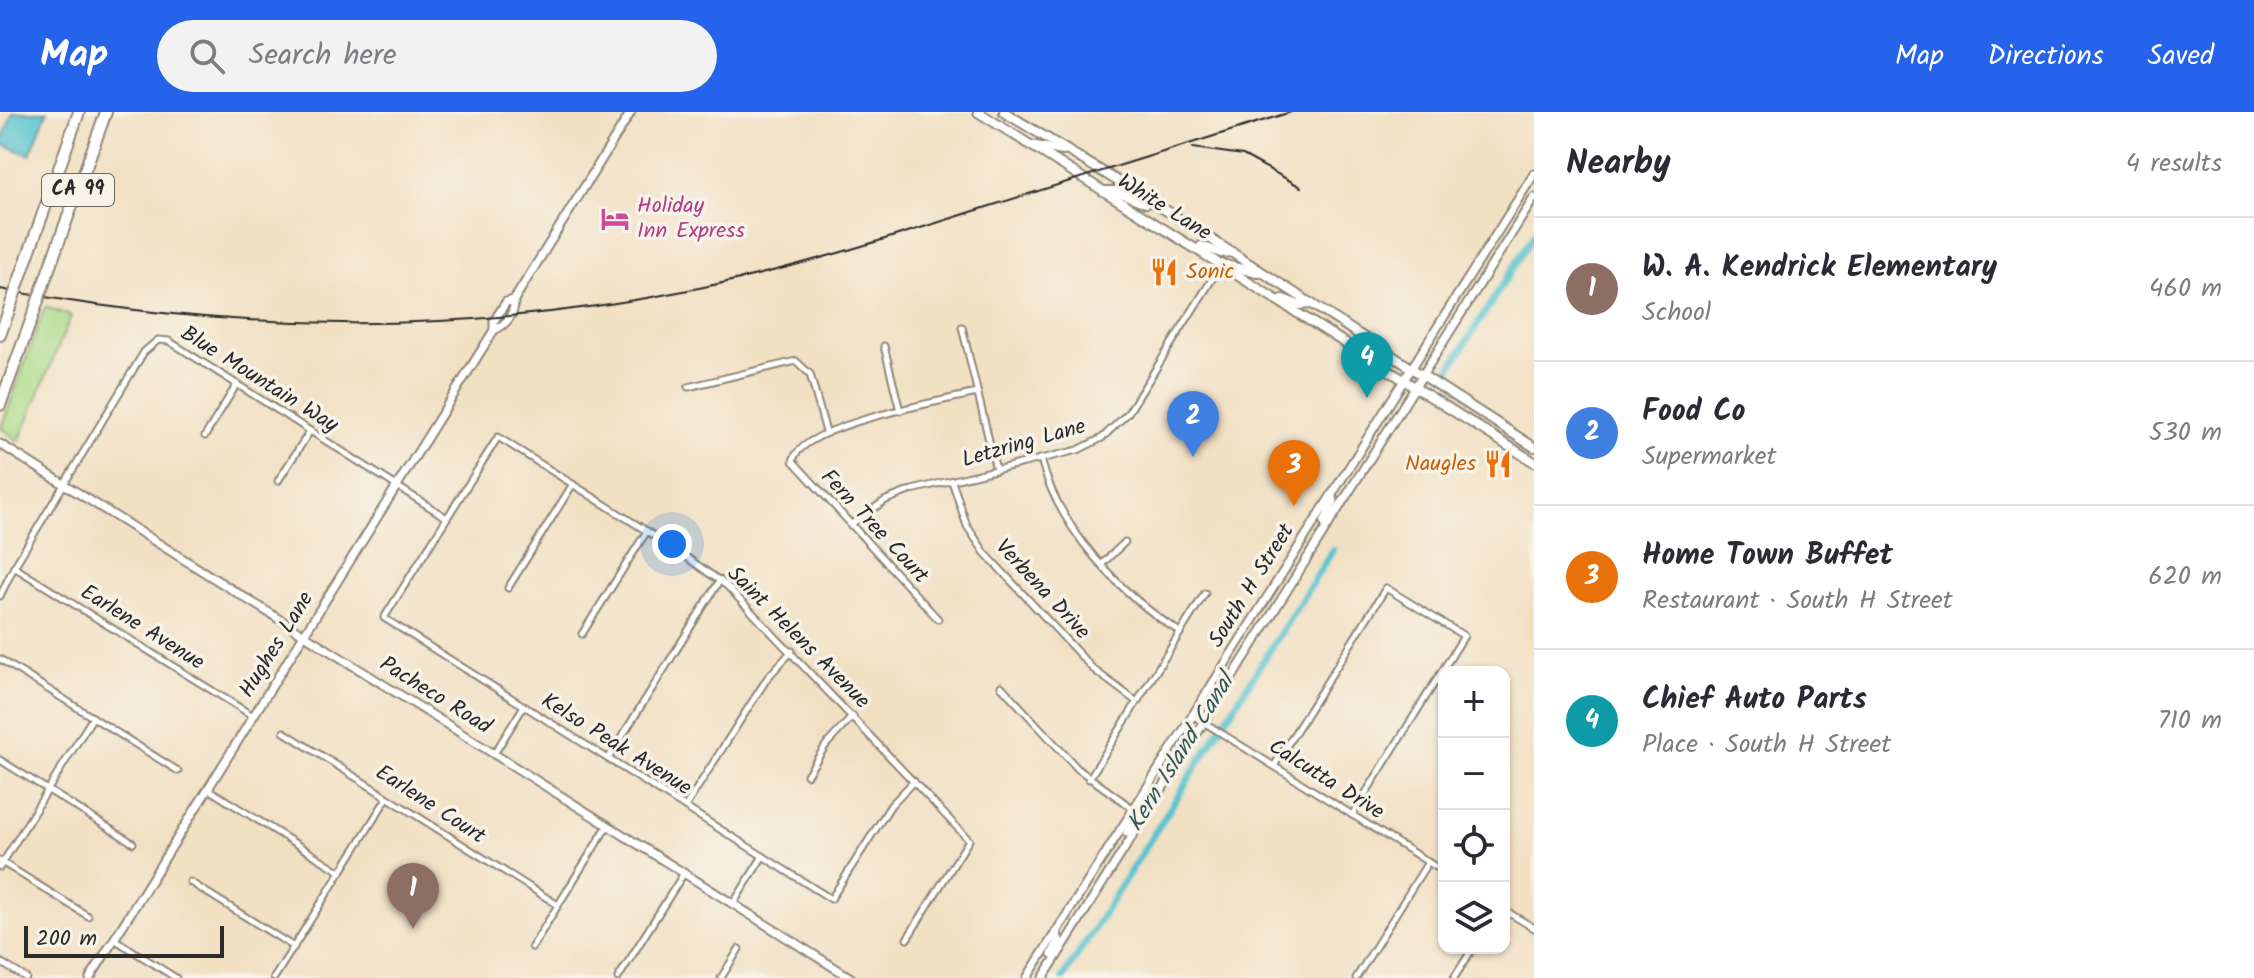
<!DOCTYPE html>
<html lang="en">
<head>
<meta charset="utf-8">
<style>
	:root { --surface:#fff; --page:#f2f2f3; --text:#2b2b33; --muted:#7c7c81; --line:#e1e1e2; --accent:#2563eb }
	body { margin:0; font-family:Kalam,sans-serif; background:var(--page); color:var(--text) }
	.controls { position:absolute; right:24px; bottom:24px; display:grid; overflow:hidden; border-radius:16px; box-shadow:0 2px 6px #0004 }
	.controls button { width:72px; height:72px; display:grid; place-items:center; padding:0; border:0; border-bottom:2px solid var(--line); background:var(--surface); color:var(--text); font:40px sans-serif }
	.scale { position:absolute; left:24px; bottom:20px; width:200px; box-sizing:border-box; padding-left:8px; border:4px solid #2b2b2b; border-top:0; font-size:22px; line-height:28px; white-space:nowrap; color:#2b2b2b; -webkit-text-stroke:6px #f7f3e8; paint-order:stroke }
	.you { position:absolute; left:672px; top:432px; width:28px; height:28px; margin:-20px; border:6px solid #fff; border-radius:50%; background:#1a73e8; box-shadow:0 0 0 12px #1a73e833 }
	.badge { display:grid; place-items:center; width:52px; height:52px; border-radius:50%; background:var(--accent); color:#fff; font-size:26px; font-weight:700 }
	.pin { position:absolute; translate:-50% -66px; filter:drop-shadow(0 2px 4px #0008) }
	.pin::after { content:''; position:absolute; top:42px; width:28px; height:24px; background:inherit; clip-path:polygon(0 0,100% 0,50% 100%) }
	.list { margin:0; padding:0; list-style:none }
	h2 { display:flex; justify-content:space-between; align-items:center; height:104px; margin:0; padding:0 32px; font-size:34px }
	h2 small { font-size:26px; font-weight:400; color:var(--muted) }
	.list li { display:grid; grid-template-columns:52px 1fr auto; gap:24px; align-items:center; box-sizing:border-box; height:144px; padding:0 32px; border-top:2px solid var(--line) }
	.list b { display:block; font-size:30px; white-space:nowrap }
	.list p { margin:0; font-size:26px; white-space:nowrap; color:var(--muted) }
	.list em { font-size:26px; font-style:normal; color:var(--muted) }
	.icon { flex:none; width:44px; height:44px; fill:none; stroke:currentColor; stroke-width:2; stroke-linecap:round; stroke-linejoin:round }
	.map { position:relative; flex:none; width:1534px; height:866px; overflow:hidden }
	header { display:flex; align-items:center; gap:48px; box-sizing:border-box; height:112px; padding:0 40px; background:var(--accent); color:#fff }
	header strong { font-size:38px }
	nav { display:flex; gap:44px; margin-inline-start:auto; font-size:28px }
	.search { width:560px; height:72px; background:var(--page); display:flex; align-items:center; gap:20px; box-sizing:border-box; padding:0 28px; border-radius:44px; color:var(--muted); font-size:30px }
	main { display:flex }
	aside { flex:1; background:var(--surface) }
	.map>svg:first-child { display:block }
	.green { fill:#abdb89; stroke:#6b835a; stroke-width:2 }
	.water { fill:#57c3cf; stroke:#41777d; stroke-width:2 }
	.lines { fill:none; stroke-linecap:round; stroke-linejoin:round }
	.canal { stroke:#57c3cf; stroke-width:7 }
	.minor-casing { stroke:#8e8677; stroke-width:9 }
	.tertiary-casing { stroke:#8e8677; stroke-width:11 }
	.secondary-casing { stroke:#8e8677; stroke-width:12 }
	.motorway-casing { stroke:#8e8677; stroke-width:14 }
	.minor { stroke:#fff; stroke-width:5 }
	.tertiary { stroke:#fff; stroke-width:7 }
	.secondary { stroke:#fff; stroke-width:8 }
	.motorway { stroke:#fff; stroke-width:10 }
	.rail { stroke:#2b2b2b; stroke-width:2 }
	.motorway-bridge-casing { stroke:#8e8677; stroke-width:14; stroke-linecap:butt }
	.motorway-bridge { stroke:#fff; stroke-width:10 }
	.labels { text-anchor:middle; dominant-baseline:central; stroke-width:7; stroke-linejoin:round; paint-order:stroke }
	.shield { fill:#f7f3e8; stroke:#686764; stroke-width:2 }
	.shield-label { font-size:20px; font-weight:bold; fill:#2b2b2b }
	.hotel-label { font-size:22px; fill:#b23c85; stroke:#f7f3e8; text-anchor:start }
	.street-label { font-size:22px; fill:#2b2b2b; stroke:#f7f3e8 }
	.food-label { font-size:22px; fill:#c56008; stroke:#f7f3e8; text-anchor:start }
	.water-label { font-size:24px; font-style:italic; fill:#38595c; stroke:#f7f3e8 }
</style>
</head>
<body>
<header>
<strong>Map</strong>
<div class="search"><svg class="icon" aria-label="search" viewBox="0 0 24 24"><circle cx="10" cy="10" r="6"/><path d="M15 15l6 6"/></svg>Search here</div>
<nav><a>Map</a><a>Directions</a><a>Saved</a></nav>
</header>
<main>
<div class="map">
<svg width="1534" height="866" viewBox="0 0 1534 866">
	<rect width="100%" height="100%" fill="#f7f3e8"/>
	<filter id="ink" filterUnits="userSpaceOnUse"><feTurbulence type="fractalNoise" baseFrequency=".0125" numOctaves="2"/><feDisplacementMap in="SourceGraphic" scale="16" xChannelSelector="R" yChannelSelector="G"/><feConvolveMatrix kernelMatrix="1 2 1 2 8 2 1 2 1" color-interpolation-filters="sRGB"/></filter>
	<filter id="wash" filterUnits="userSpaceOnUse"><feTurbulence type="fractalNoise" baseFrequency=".006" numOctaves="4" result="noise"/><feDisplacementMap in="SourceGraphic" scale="32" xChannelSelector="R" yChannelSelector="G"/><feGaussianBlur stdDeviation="1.8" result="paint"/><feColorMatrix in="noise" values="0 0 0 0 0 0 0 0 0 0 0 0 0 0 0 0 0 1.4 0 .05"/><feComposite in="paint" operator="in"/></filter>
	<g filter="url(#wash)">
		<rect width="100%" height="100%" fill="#f2e0c3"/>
		<!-- green -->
		<path class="green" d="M45,195L71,204L19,329L1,316Z"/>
		<!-- water -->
		<path class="water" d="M13,0H47L30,43L1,32Z"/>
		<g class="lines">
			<!-- canal -->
			<g class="canal">
				<path d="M1447,261L1534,122"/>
				<path d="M1063,866L1333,438"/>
			</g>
		</g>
	</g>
	<g filter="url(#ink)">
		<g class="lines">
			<defs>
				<g id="minor">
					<path d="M962,215L996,358"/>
					<path d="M884,234L900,299"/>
					<path d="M688,275L796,249L810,262L826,320"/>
					<path d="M205,324L237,272"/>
					<path d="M1041,347C1058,416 1121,483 1180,520"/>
					<path d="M278,369L310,319"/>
					<path d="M952,369L967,414L985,441L1093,557L1137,590"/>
					<path d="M850,413L886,388L912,378L1078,338L1102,326L1128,301L1221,153"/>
					<path d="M1103,451L1125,430"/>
					<path d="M14,455L253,604"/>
					<path d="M508,476L573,372"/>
					<path d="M0,484L14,455L144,240L158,228L169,229L447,406"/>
					<path d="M938,507L793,349C800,313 942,289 977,281"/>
					<path d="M582,522L647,419"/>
					<path d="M0,547L178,659"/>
					<path d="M1001,574L1078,657L1132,696"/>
					<path d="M1192,603L1444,760"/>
					<path d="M284,620L558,793"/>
					<path d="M494,642L524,594"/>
					<path d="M608,647L720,468"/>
					<path d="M0,648L133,731"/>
					<path d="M1274,654L1386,476L1464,524L1352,703"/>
					<path d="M807,663L826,633L853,604"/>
					<path d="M1089,667L1205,481"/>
					<path d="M208,677L341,760"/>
					<path d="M685,695L768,565L792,539"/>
					<path d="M0,749L88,804"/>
					<path d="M0,755L93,605"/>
					<path d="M190,770L294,835"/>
					<path d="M733,792L763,744"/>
					<path d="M1504,798L1534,816"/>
					<path d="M114,827L176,866"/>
					<path d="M907,827L969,728L727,474L675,437L498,325L384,506L831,787L891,693L914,669"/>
					<path d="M532,835L608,713"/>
					<path d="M0,850L26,866"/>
					<path d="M274,866L387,686"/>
					<path d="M618,866L684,761"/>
					<path d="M721,866L739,837"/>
					<path d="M1356,866L1428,750"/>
					<path d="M1454,866L1473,836"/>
				</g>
				<g id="tertiary">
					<path d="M494,218C506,213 515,202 514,188L631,0"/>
					<path d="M0,332L851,866"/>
					<path d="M1324,411L1334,389L1332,382"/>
					<path d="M1127,721L1133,710L1132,696"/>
					<path d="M1052,842L1059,828L1056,820"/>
					<path d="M90,866L494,218V209L506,190L514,188"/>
					<path d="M1027,866L1534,62"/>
					<path d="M1043,866L1534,86"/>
				</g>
				<g id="secondary">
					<path d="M978,0L1534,350"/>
					<path d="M1004,0L1172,102L1534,335"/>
					<path d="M1030,33L1063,39"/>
					<path d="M1103,79H1116L1146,91"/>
					<path d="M1201,134L1221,141L1232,140"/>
					<path d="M1221,152L1258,161"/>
					<path d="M1283,187L1298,193L1312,192"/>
				</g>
				<g id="motorway">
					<path d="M25,152L79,0"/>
					<path d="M49,157L106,0"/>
					<path d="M0,223L8,201"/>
					<path d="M0,293L32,206"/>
				</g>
			</defs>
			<!-- minor casing -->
			<use href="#minor" class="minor-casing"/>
			<!-- tertiary casing -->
			<use href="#tertiary" class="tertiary-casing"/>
			<!-- secondary casing -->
			<use href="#secondary" class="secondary-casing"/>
			<!-- motorway casing -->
			<use href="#motorway" class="motorway-casing"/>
			<!-- minor -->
			<use href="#minor" class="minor"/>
			<!-- tertiary -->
			<use href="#tertiary" class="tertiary"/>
			<!-- secondary -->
			<use href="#secondary" class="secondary"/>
			<!-- motorway -->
			<use href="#motorway" class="motorway"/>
			<!-- rail -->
			<g class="rail">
				<path d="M1193,36L1243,43L1301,75"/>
				<path d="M0,177C232,221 468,224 699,176C797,156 892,125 987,95C1088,63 1190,32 1291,0"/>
			</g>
			<defs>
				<g id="motorway-bridge">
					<path d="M8,201L25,152"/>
					<path d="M32,206L49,157"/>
				</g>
			</defs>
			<!-- motorway-bridge casing -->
			<use href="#motorway-bridge" class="motorway-bridge-casing"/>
			<!-- motorway-bridge -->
			<use href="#motorway-bridge" class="motorway-bridge"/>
		</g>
	</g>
	<!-- icons -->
	<defs>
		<symbol id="hotel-bare" viewBox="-9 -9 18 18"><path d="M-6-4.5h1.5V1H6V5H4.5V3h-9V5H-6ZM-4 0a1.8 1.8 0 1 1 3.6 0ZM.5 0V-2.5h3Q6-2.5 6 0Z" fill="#d1479c" stroke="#f7f3e8" stroke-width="2.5" paint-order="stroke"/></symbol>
		<symbol id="restaurant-bare" viewBox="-9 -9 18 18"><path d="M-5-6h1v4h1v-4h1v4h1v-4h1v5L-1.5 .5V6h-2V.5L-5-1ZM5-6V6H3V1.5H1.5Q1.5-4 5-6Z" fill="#e8710a" stroke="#f7f3e8" stroke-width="2.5" paint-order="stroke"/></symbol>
	</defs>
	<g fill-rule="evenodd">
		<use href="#hotel-bare" x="595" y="87" width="40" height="40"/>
		<use href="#restaurant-bare" x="1144" y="140" width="40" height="40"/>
		<use href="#restaurant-bare" x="1478" y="332" width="40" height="40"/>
	</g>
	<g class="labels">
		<!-- shield labels -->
		<rect class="shield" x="42" y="62" width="72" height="32" rx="6"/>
		<g class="shield-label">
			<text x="78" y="78">CA 99</text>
		</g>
		<!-- hotel labels -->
		<g class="hotel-label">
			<text x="637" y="94">Holiday<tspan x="637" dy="25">Inn Express</tspan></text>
		</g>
		<!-- street labels -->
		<g class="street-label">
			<text transform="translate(1164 96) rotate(32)">White Lane</text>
			<text transform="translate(259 268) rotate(32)">Blue Mountain Way</text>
			<text transform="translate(1024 332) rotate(-16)">Letzring Lane</text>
			<text transform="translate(874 415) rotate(47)">Fern Tree Court</text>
			<text transform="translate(1252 474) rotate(-58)">South H Street</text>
			<text transform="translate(1042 478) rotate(47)">Verbena Drive</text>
			<text transform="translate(142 516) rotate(32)">Earlene Avenue</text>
			<text transform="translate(798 526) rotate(45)">Saint Helens Avenue</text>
			<text transform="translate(277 533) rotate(-58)">Hughes Lane</text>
			<text transform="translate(435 584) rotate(32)">Pacheco Road</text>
			<text transform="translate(616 633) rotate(32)">Kelso Peak Avenue</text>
			<text transform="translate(1326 668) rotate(32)">Calcutta Drive</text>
			<text transform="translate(430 693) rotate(33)">Earlene Court</text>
		</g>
		<!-- food labels -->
		<g class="food-label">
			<text x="1186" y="160">Sonic</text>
			<text x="1476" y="352" text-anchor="end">Naugles</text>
		</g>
		<!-- water labels -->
		<g class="water-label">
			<text transform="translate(1181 641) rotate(-58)">Kern Island Canal</text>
		</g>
	</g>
</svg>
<div class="controls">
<button>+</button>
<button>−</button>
<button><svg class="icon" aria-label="locate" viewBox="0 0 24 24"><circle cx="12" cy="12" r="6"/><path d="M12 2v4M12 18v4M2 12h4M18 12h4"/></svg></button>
<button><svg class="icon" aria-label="layers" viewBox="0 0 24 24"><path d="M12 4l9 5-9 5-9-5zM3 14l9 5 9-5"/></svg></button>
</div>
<div class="scale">200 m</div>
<div class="you"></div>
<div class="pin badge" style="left:413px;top:817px;background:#8d6e63">1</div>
<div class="pin badge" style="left:1193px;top:345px;background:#3f7fe0">2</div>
<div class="pin badge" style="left:1294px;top:394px;background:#e8710a">3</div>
<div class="pin badge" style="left:1367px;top:286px;background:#0f9aa8">4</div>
</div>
<aside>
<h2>Nearby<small>4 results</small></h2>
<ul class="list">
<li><span class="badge" style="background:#8d6e63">1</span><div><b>W. A. Kendrick Elementary</b><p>School</p></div><em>460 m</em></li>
<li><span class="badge" style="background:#3f7fe0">2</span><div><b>Food Co</b><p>Supermarket</p></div><em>530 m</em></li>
<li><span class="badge" style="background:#e8710a">3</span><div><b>Home Town Buffet</b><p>Restaurant · South H Street</p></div><em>620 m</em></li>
<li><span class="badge" style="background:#0f9aa8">4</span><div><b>Chief Auto Parts</b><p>Place · South H Street</p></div><em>710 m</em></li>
</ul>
</aside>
</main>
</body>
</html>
